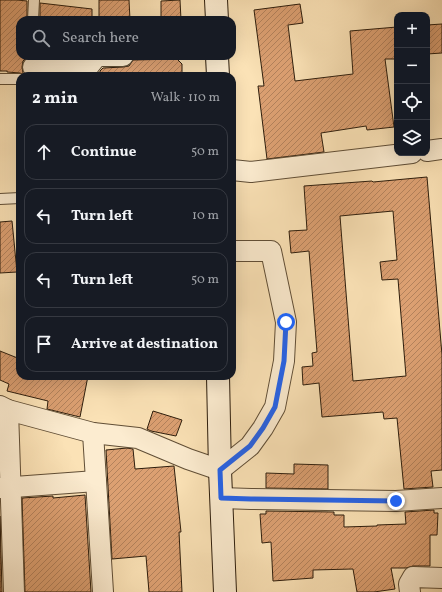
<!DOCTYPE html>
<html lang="en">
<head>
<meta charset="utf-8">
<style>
	:root { --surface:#171b24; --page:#20242c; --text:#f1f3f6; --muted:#9ea1a6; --line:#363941 }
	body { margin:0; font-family:Vollkorn,serif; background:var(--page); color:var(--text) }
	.controls { position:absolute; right:12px; top:12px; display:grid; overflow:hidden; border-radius:8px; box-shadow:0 4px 16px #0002 }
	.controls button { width:36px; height:36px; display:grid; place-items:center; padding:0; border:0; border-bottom:1px solid var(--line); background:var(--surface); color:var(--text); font:20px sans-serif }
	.stop { position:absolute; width:12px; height:12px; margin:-9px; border:3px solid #2563eb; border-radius:50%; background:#fff }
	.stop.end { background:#2563eb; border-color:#fff; box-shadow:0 1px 4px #0008 }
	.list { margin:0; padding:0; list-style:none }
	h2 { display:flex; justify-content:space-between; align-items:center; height:52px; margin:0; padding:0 16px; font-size:17px }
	h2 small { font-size:13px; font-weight:400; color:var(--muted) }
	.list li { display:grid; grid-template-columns:26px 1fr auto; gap:12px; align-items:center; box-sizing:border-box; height:56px; margin:0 8px 8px; padding:0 8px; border:1px solid var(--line); border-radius:12px }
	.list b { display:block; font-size:15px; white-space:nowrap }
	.list em { font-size:13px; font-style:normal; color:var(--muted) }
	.icon { flex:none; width:22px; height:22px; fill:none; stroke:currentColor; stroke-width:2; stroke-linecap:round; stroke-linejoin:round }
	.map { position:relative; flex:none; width:442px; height:592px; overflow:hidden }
	.search { position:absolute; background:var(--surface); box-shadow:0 4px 16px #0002; left:16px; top:16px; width:220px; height:44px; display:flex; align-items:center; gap:10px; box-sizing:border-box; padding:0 14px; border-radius:12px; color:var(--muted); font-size:15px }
	.panel { position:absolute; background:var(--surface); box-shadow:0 4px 16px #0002; left:16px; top:72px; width:220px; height:308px; border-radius:12px }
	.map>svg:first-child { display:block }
	.building { fill:url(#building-hatch); stroke:#2d1d0c; fill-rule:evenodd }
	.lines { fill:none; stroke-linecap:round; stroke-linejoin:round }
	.service-casing { stroke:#604e36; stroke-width:12 }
	.minor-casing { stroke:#604e36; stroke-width:22 }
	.secondary-casing { stroke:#2d1d0c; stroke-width:24 }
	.service { stroke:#fcecd0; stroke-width:10 }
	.minor { stroke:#fcecd0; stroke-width:20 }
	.secondary { stroke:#fcecd0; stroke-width:22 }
	.route { stroke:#2563eb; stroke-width:5 }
</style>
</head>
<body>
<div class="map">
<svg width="442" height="592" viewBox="0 0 442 592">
	<defs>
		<pattern id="building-hatch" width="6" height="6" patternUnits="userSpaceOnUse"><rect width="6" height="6" fill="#dca072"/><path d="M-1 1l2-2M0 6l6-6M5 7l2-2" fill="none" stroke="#b3825c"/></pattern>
	</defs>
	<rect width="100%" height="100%" fill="#fbe2b6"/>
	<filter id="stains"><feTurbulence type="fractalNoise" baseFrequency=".005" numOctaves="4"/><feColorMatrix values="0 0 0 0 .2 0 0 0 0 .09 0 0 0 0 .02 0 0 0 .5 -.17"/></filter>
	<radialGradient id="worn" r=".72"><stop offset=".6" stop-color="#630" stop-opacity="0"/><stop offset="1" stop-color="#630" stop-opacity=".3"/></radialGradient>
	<!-- building -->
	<g class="building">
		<path d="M0,0H17L27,1V20H20V56H28L23,61L22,67L23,73L26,76L20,73L7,72V71H0Z"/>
		<path d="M99,0H129L130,20H99Z"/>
		<path d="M180,0L181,20H161V1Z"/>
		<path d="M40,3L92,9V20H40Z"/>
		<path d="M300,4L303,23L288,25L295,81L353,74L350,31L397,27V59H385L394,127L367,130L366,126L321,133L324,152L267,159L258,86H264L254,10Z"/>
		<path d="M442,24V53L427,54V25Z"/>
		<path d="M177,59L182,64V76H100V71L103,68L123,67L129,66L133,60Z"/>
		<path d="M427,177L442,355V470L431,471L433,487L404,489L397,418L384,419L383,412L322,417L319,383L303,385L302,367L313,366L312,353L317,352L309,251L291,253L289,231L307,230L304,186L372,181L373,182ZM393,211L397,260L380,262L382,280L398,279L406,376L353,381L340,216Z"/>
		<path d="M12,221L17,272L0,273V222Z"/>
		<path d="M0,351L20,359V376H88L80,417L47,409L48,401L7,391L9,384L0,380Z"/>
		<path d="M153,411L182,420L176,436L151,431L147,429Z"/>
		<path d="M127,448L133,449L135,469L174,466L181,532H179L182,592H149L146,556L112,559L106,450Z"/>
		<path d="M294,464L328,465V489L266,488V473L294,474Z"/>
		<path d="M85,495L91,592H25L22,498L53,496V498Z"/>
		<path d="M434,510V513H438L437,535H430V566H413L406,568H391L395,589L374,592H357L353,569L313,570V578L273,581L271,542L262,543L260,514H266V511L334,512V515H344V527L377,526V525L406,524L405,512Z"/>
		<path d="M0,516L2,592H0Z"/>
	</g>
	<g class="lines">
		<defs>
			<g id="service">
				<path d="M33,20L34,0"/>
				<path d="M0,79H20"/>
				<path d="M0,199L20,198"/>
			</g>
			<g id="minor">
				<path d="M33,67L89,66L97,56H123"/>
				<path d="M427,151L442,149"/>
				<path d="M232,170L251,172L412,153"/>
				<path d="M0,406L8,410L93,433L138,438L188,459L220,470L250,446L263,428L275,407L284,361L286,322L271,251H232"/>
				<path d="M8,410L14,592"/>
				<path d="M93,433L103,592"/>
				<path d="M0,488L96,481"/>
				<path d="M221,498L251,499L396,501L442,498"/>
				<path d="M410,592L409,584L413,577L442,578"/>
			</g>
			<g id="secondary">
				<path d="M216,0L217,20"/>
				<path d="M217,56L218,76"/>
				<path d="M218,376L220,470L225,592"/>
			</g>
		</defs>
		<!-- service casing -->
		<use href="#service" class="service-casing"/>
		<!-- minor casing -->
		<use href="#minor" class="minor-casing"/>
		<!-- secondary casing -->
		<use href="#secondary" class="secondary-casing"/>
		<!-- service -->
		<use href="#service" class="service"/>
		<!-- minor -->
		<use href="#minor" class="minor"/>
		<!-- secondary -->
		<use href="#secondary" class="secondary"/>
	</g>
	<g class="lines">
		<!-- route -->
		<path class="route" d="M286,322L284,361L275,407L263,428L250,446L220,470L221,498L251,499L396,501"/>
	</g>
	<rect width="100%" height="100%" filter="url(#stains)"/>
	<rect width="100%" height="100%" fill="url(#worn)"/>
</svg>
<div class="controls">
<button>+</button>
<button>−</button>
<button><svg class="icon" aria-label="locate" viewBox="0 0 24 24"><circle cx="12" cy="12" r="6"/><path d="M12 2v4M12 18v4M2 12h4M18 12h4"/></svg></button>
<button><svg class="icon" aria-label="layers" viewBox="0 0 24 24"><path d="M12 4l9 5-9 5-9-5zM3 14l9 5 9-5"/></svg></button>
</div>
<div class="stop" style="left:286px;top:322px"></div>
<div class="stop end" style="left:396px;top:501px"></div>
<div class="search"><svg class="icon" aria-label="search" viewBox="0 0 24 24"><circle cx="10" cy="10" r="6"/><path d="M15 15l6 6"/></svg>Search here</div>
<section class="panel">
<h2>2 min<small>Walk · 110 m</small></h2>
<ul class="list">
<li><svg class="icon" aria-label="ahead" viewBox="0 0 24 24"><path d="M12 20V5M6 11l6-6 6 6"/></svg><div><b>Continue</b></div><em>50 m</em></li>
<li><svg class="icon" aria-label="left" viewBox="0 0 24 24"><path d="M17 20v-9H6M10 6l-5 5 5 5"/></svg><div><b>Turn left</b></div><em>10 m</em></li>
<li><svg class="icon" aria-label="left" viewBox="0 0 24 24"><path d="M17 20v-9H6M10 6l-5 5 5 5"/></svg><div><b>Turn left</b></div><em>50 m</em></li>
<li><svg class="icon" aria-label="arrive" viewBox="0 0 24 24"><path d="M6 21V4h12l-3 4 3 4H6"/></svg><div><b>Arrive at destination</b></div></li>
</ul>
</section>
</div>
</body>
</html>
